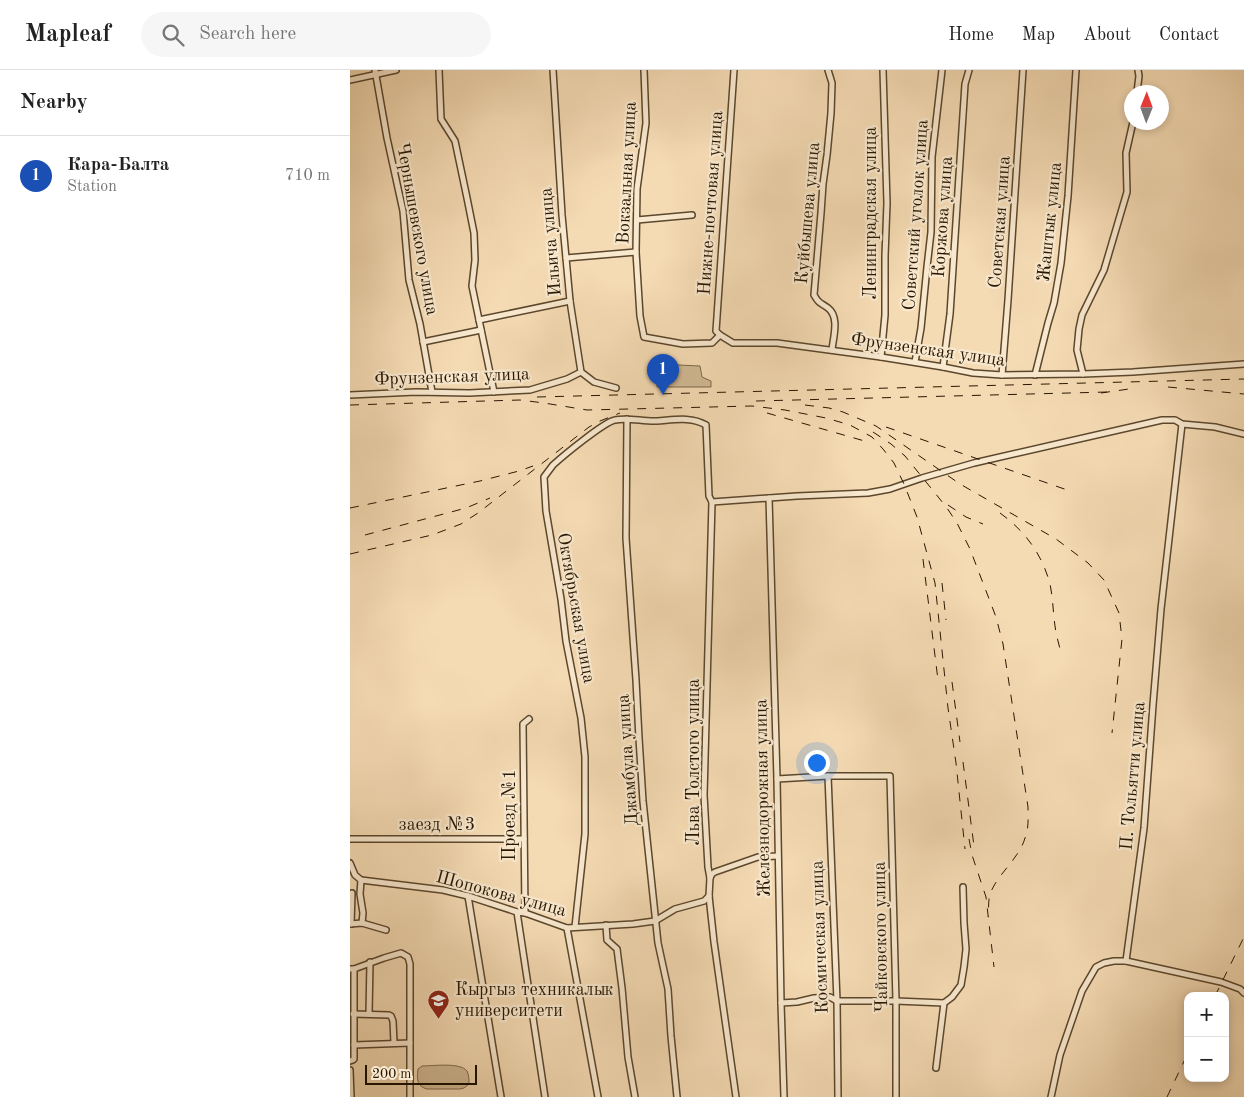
<!DOCTYPE html>
<html lang="en">
<head>
<meta charset="utf-8">
<style>
	:root { --surface:#fff; --page:#f6f6f6; --text:#222; --muted:#767676; --line:#e0e0e0; --accent:#8f2418 }
	body { margin:0; font-family:"Old Standard TT",serif; background:var(--page); color:var(--text) }
	.controls { position:absolute; right:15px; bottom:15px; display:grid; overflow:hidden; border-radius:10px; box-shadow:0 2px 8px #0003 }
	.controls button { width:45px; height:45px; display:grid; place-items:center; padding:0; border:0; border-bottom:1px solid var(--line); background:var(--surface); color:var(--text); font:25px sans-serif }
	.compass { position:absolute; left:774px; top:15px; width:45px; height:45px; border-radius:50%; background:var(--surface); box-shadow:0 2px 8px #0003; rotate:1deg }
	.scale { position:absolute; left:15px; bottom:12px; width:112px; box-sizing:border-box; padding-left:5px; border:2px solid #281600; border-top:0; font-size:14px; line-height:18px; white-space:nowrap; color:#281600; -webkit-text-stroke:4px #f8e8ce; paint-order:stroke }
	.you { position:absolute; left:466px; top:692px; width:18px; height:18px; margin:-12px; border:4px solid #fff; border-radius:50%; background:#1a73e8; box-shadow:0 0 0 8px #1a73e833 }
	.badge { display:grid; place-items:center; width:32px; height:32px; border-radius:50%; background:var(--accent); color:#fff; font-size:16px; font-weight:700 }
	.pin { position:absolute; translate:-50% -41px; filter:drop-shadow(0 1px 2px #0008) }
	.pin::after { content:''; position:absolute; top:26px; width:18px; height:15px; background:inherit; clip-path:polygon(0 0,100% 0,50% 100%) }
	.list { margin:0; padding:0; list-style:none }
	h2 { display:flex; justify-content:space-between; align-items:center; height:65px; margin:0; padding:0 20px; font-size:21px }
	h2 small { font-size:16px; font-weight:400; color:var(--muted) }
	.list li { display:grid; grid-template-columns:32px 1fr auto; gap:15px; align-items:center; box-sizing:border-box; height:80px; padding:0 20px; border-top:1px solid var(--line) }
	.list b { display:block; font-size:19px; white-space:nowrap }
	.list p { margin:0; font-size:16px; white-space:nowrap; color:var(--muted) }
	.list em { font-size:16px; font-style:normal; color:var(--muted) }
	.icon { flex:none; width:28px; height:28px; fill:none; stroke:currentColor; stroke-width:2; stroke-linecap:round; stroke-linejoin:round }
	.map { position:relative; flex:none; width:894px; height:1027px; overflow:hidden }
	header { display:flex; align-items:center; gap:30px; box-sizing:border-box; height:70px; padding:0 25px; background:var(--surface); border-bottom:1px solid var(--line) }
	header strong { font-size:24px }
	nav { display:flex; gap:28px; margin-inline-start:auto; font-size:18px }
	.search { width:350px; height:45px; background:var(--page); display:flex; align-items:center; gap:12px; box-sizing:border-box; padding:0 18px; border-radius:28px; color:var(--muted); font-size:19px }
	main { display:flex }
	aside { flex:1; background:var(--surface) }
	.map>svg:first-child { display:block }
	.green { fill:#d2ba95; stroke:#7d684a }
	.lines { fill:none; stroke-linecap:round; stroke-linejoin:round }
	.minor-casing { stroke:#5b472d; stroke-width:8 }
	.minor { stroke:#f8e8ce; stroke-width:5 }
	.rail { stroke:#281600; stroke-width:1; stroke-dasharray:9 9; stroke-linecap:butt }
	.labels { text-anchor:middle; dominant-baseline:central; stroke-width:4.5; stroke-linejoin:round; paint-order:stroke }
	.street-label { font-size:18px; fill:#281600; stroke:#f8e8ce }
	.poi-label { font-size:18px; fill:#281600; stroke:#f8e8ce; text-anchor:start }
</style>
</head>
<body>
<header>
<strong>Mapleaf</strong>
<div class="search"><svg class="icon" aria-label="search" viewBox="0 0 24 24"><circle cx="10" cy="10" r="6"/><path d="M15 15l6 6"/></svg>Search here</div>
<nav><a>Home</a><a>Map</a><a>About</a><a>Contact</a></nav>
</header>
<main>
<aside>
<h2>Nearby<small></small></h2>
<ul class="list">
<li><span class="badge" style="background:#1a4fb4">1</span><div><b>Кара-Балта</b><p>Station</p></div><em>710 m</em></li>
</ul>
</aside>
<div class="map">
<svg width="894" height="1027" viewBox="0 0 894 1027">
	<rect width="100%" height="100%" fill="#f5dbb4"/>
	<filter id="stains"><feTurbulence type="fractalNoise" baseFrequency=".004" numOctaves="4"/><feColorMatrix values="0 0 0 0 .2 0 0 0 0 .09 0 0 0 0 .02 0 0 0 .5 -.17"/></filter>
	<radialGradient id="worn" r=".72"><stop offset=".6" stop-color="#630" stop-opacity="0"/><stop offset="1" stop-color="#630" stop-opacity=".3"/></radialGradient>
	<!-- green -->
	<g class="green">
		<path d="M306,294L350,296L352,307L361,311V317H307Z"/>
		<path d="M72,996C83,996 110,992 117,1001C119,1005 119,1010 119,1014L114,1018L110,1019H77C66,1016 67,1008 68,999Z"/>
	</g>
	<g class="lines">
		<defs>
			<g id="minor">
				<path d="M25,0L37,68L53,141L59,210L70,254L82,322"/>
				<path d="M89,0L91,49L105,71L117,128L124,163L125,190L122,216L144,322"/>
				<path d="M203,0L212,145L220,231L231,302L244,312L266,318"/>
				<path d="M294,0L296,53L287,119L286,182L290,246L294,267L333,274L362,273L370,265"/>
				<path d="M384,0L366,261L370,265L383,273H427L531,287L593,297L623,303L652,305L733,304L783,302L894,294"/>
				<path d="M478,0L482,13L481,43L477,85L473,114L471,143L464,225C470,235 470,232 478,238C490,247 483,268 482,280"/>
				<path d="M0,10L46,0"/>
				<path d="M787,22L789,6L788,0"/>
				<path d="M287,150L342,145"/>
				<path d="M216,188L286,182"/>
				<path d="M129,250L220,231"/>
				<path d="M73,272L131,260"/>
				<path d="M531,287L535,245V186L537,133L533,0"/>
				<path d="M565,292L571,258L577,197L581,162L582,87L592,0"/>
				<path d="M593,297L600,244L615,14L619,0"/>
				<path d="M733,304L727,280L729,259L732,245L754,200L777,122L776,83L783,52"/>
				<path d="M652,305L658,230L673,0"/>
				<path d="M685,305L698,253L704,233L711,193L718,126L726,0"/>
				<path d="M0,325L66,322L119,323L180,320L217,309L231,302"/>
				<path d="M277,349L276,468L286,610L289,668L293,731L308,873L318,919L321,966L327,1027"/>
				<path d="M419,428L427,709L431,933L434,1027"/>
				<path d="M362,432L447,426L518,423L540,419L572,408L624,393L812,350H825L832,354L865,357L894,364"/>
				<path d="M478,706L487,931L488,1027"/>
				<path d="M427,709L478,706H540L546,931V1027"/>
				<path d="M0,769H174"/>
				<path d="M0,793L5,805L11,810L93,820L118,826L167,842L175,843L217,858L283,854L305,851L325,839L354,831L359,826"/>
				<path d="M360,808L362,804L365,802L408,787L428,786"/>
				<path d="M11,810L10,824L13,843L12,853"/>
				<path d="M118,826L151,1027"/>
				<path d="M167,842L195,1027"/>
				<path d="M175,843L173,654L179,649"/>
				<path d="M0,854L12,853L36,860"/>
				<path d="M1,854L2,823"/>
				<path d="M256,855L257,870L267,879L272,918L278,987L285,1027"/>
				<path d="M225,857L235,764V687L231,648L216,571L211,529L196,441L194,407C197,403 200,399 203,395C213,386 254,352 265,350C278,347 294,352 307,351C323,350 341,346 356,355L359,426L362,432L354,725L358,797L360,808L359,826L364,872L386,1027"/>
				<path d="M217,858L248,1027"/>
				<path d="M776,891L871,912L890,919L894,923"/>
				<path d="M0,899H4L34,888L51,883L58,887L60,894V1027"/>
				<path d="M431,933L447,932L464,928L480,927L487,931H546L594,933"/>
				<path d="M3,944L39,945L41,946L43,951L44,973"/>
				<path d="M19,944L20,892"/>
				<path d="M4,975L60,973"/>
				<path d="M0,991L3,990L4,989V899"/>
				<path d="M586,998L594,933L602,927L611,915L614,897L616,879L614,853L613,817"/>
				<path d="M0,1000L1,1027"/>
				<path d="M701,1027L710,985L732,921L746,897L754,893L764,891H776L794,758L803,635L811,539L832,354"/>
			</g>
		</defs>
		<!-- minor casing -->
		<use href="#minor" class="minor-casing"/>
		<!-- minor -->
		<use href="#minor" class="minor"/>
		<!-- rail -->
		<g class="rail">
			<path d="M818,317L894,324"/>
			<path d="M751,323L786,318"/>
			<path d="M187,327L894,309"/>
			<path d="M406,331L758,322"/>
			<path d="M0,335L170,330L194,333L237,340L402,336L435,340L476,348L500,355L522,367L533,379L544,393L554,414L567,447L585,513L598,638L606,693L615,779"/>
			<path d="M455,335L479,338L493,342L526,356L610,414L706,469L738,493L754,510L769,543L772,569L762,663"/>
			<path d="M417,343L518,372"/>
			<path d="M536,357L723,422"/>
			<path d="M523,362L541,374L555,386L585,423L597,438L607,453L620,479L646,547L653,574L678,737C678,748 679,758 675,768C669,789 648,803 640,824C638,831 639,839 638,847"/>
			<path d="M598,435L616,447L633,454"/>
			<path d="M0,438L130,411L169,401L183,396"/>
			<path d="M650,443C675,461 692,484 700,514C703,528 703,542 705,556C706,564 708,571 710,579"/>
			<path d="M15,465L116,438L140,428"/>
			<path d="M0,484L82,465L111,454L128,443L239,357L250,351L270,343"/>
			<path d="M573,489L588,610"/>
			<path d="M592,513L596,550"/>
			<path d="M602,612L610,672"/>
			<path d="M613,692L624,776"/>
			<path d="M619,769L622,785L636,827L644,897"/>
			<path d="M865,926L894,867"/>
			<path d="M817,1027L838,983"/>
		</g>
	</g>
	<!-- icons -->
	<defs>
		<symbol id="university-pin" viewBox="-11 -11 22 30"><path d="M0 17L-7.5 6A9.5 9.5 0 1 1 7.5 6Z" fill="#8f2418" stroke="#f8e8ce"/><path d="M0-5L7-2L0 1L-7-2ZM-4 1L0 2.5L4 1V4Q0 6-4 4Z" fill="#fff"/></symbol>
	</defs>
	<g fill-rule="evenodd">
		<use href="#university-pin" x="76" y="918" width="25" height="34"/>
	</g>
	<g class="labels">
		<!-- street labels -->
		<g class="street-label">
			<text transform="translate(277 103) rotate(-87)">Вокзальная улица</text>
			<text transform="translate(361 133) rotate(-86)">Нижне-почтовая улица</text>
			<text transform="translate(458 143) rotate(-85)">Куйбышева улица</text>
			<text transform="translate(521 143) rotate(-90)">Ленинградская улица</text>
			<text transform="translate(566 145) rotate(-86)">Советский уголок улица</text>
			<text transform="translate(593 147) rotate(-86)">Коржова улица</text>
			<text transform="translate(650 152) rotate(-86)">Советская улица</text>
			<text transform="translate(700 152) rotate(-84)">Жаштык улица</text>
			<text transform="translate(67 159) rotate(80)">Чернышевского улица</text>
			<text transform="translate(201 172) rotate(-95)">Ильича улица</text>
			<text transform="translate(578 280) rotate(8)">Фрунзенская улица</text>
			<text transform="translate(102 307) rotate(-2)">Фрунзенская улица</text>
			<text transform="translate(226 538) rotate(80)">Октябрьская улица</text>
			<text transform="translate(278 690) rotate(-94)">Джамбула улица</text>
			<text transform="translate(344 692) rotate(-90)">Льва Толстого улица</text>
			<text transform="translate(783 706) rotate(-85)">П. Тольятти улица</text>
			<text transform="translate(413 728) rotate(-91)">Железнодорожная улица</text>
			<text transform="translate(160 745) rotate(-90)">Проезд №1</text>
			<text x="87" y="755">заезд №3</text>
			<text transform="translate(151 824) rotate(15)">Шопокова улица</text>
			<text transform="translate(470 867) rotate(-92)">Космическая улица</text>
			<text transform="translate(531 867) rotate(-91)">Чайковского улица</text>
		</g>
		<!-- poi labels -->
		<g class="poi-label">
			<text x="105" y="920">Кыргыз техникалык<tspan x="105" dy="21">университети</tspan></text>
		</g>
	</g>
	<rect width="100%" height="100%" filter="url(#stains)"/>
	<rect width="100%" height="100%" fill="url(#worn)"/>
</svg>
<div class="controls">
<button>+</button>
<button>−</button>
</div>
<svg class="compass" viewBox="-18 -18 36 36"><path d="M0-13l5 13h-10z" fill="#e53935"/><path d="M0 13l5-13h-10z" fill="#767676"/></svg>
<div class="scale">200 m</div>
<div class="you"></div>
<div class="pin badge" style="left:313px;top:325px;background:#1a4fb4">1</div>
</div>
</main>
</body>
</html>
